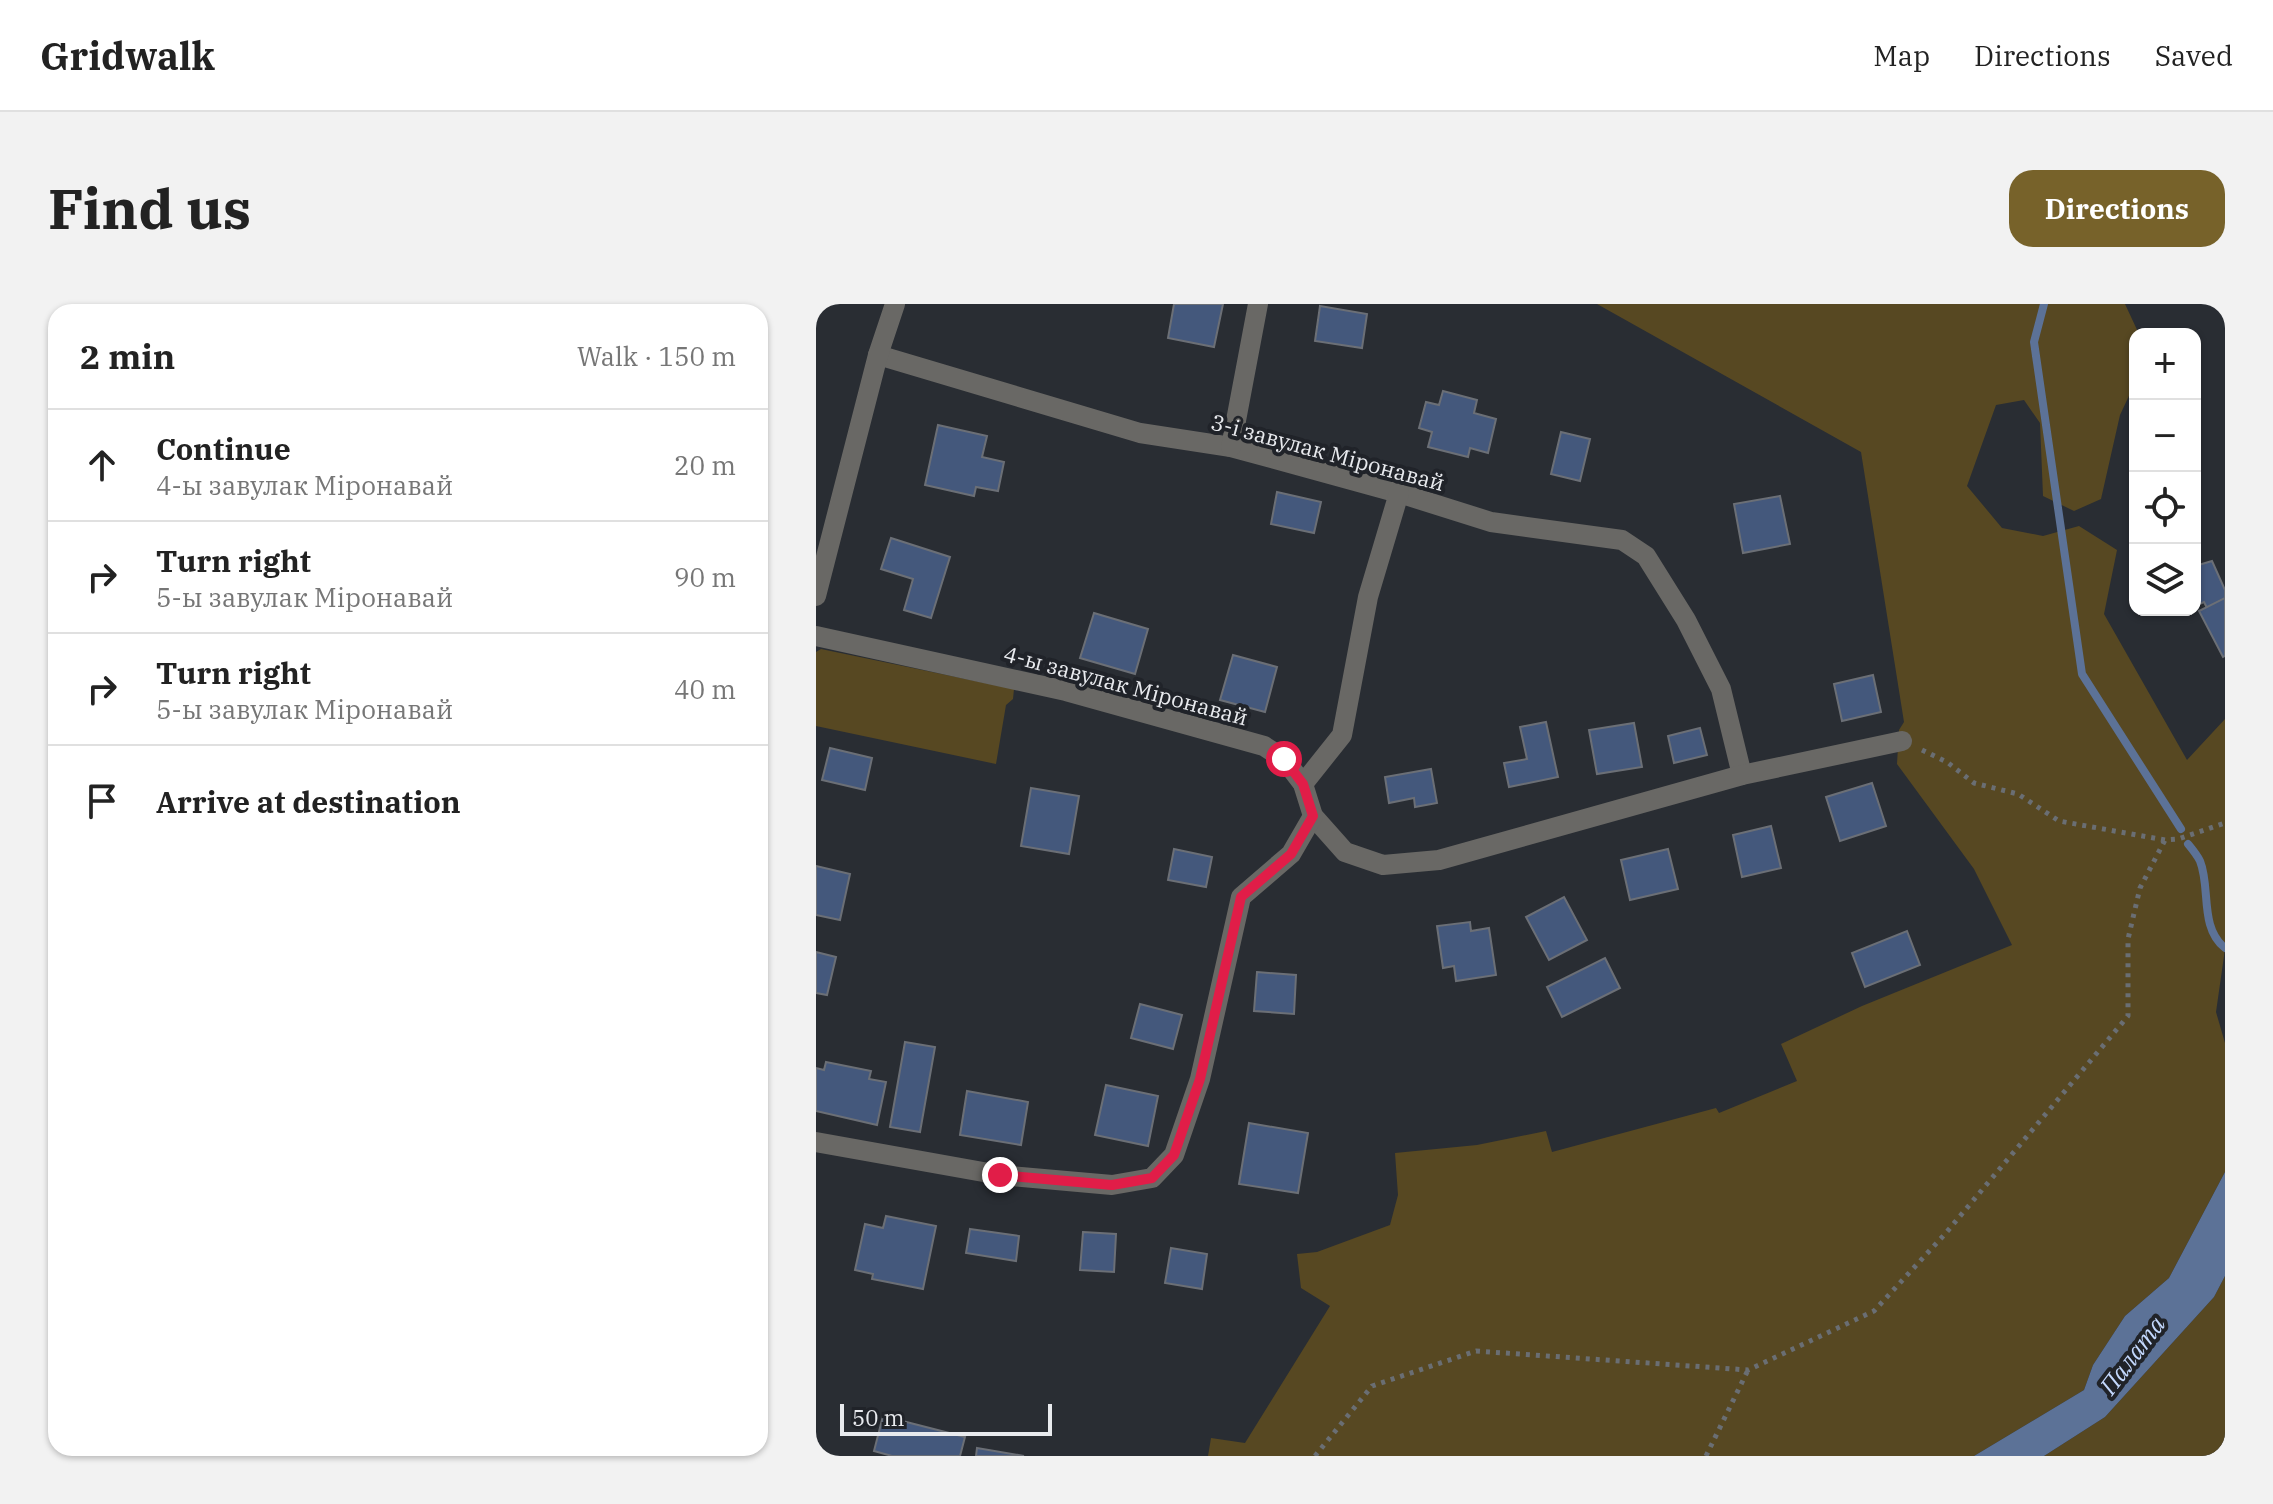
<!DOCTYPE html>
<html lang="en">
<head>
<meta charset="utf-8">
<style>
	:root { --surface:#fff; --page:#f2f2f2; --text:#222; --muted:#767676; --line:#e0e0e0; --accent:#77622a }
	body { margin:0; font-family:"IBM Plex Serif",serif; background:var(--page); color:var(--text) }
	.controls { position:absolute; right:24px; top:24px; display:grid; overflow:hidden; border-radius:16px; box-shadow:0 2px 6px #0004 }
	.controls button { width:72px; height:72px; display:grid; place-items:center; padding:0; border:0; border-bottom:2px solid var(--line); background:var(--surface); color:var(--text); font:40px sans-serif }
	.scale { position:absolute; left:24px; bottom:20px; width:212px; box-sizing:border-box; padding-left:8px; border:4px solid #e8eaee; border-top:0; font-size:22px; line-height:28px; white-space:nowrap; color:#e8eaee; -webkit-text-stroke:6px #202329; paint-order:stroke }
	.stop { position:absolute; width:24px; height:24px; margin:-18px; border:6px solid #e11d48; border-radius:50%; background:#fff }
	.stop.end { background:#e11d48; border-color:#fff; box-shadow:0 2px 8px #0008 }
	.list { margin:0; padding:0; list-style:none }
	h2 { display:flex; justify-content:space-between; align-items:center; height:104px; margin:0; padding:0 32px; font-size:34px }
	h2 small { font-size:26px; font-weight:400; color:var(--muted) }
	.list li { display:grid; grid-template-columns:52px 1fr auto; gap:24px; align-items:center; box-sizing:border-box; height:112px; padding:0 32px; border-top:2px solid var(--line) }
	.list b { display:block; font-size:30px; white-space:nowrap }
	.list p { margin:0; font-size:26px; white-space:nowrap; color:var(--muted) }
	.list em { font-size:26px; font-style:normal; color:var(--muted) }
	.icon { flex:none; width:44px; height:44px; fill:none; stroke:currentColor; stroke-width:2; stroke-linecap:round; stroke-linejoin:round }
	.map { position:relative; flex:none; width:1409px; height:1152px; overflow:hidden; border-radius:24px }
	header { display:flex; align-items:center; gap:48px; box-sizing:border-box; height:112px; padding:0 40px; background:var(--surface); border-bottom:2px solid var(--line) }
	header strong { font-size:38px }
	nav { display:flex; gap:44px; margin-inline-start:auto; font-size:28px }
	.intro { display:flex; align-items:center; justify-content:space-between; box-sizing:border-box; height:192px; padding:0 48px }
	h1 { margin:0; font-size:56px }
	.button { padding:20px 36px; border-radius:24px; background:var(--accent); color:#fff; font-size:28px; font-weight:700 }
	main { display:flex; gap:48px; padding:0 48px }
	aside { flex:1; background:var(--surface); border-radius:24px; box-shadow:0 2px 6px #0004 }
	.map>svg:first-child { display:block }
	.green { fill:#574822 }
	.water { fill:#5c7297 }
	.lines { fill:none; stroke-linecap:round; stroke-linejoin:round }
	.stream { stroke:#5c7297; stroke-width:8 }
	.building { fill:#44587c; stroke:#6b6f76; stroke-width:2 }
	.path { stroke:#6a6e73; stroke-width:5; stroke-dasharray:4 6; stroke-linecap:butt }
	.minor { stroke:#696865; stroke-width:20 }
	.route { stroke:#e11d48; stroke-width:10 }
	.labels { text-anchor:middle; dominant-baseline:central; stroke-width:8; stroke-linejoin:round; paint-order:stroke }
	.street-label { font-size:22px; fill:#e8eaee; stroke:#202329 }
	.water-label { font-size:24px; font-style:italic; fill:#c3d8fd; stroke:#202329 }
</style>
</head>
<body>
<header>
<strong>Gridwalk</strong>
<nav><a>Map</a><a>Directions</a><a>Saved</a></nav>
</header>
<div class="intro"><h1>Find us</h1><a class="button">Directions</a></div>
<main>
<aside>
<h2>2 min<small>Walk · 150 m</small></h2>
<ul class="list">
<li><svg class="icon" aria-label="ahead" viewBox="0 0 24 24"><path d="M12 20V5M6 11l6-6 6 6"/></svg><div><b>Continue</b><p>4-ы завулак Міронавай</p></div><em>20 m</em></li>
<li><svg class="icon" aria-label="right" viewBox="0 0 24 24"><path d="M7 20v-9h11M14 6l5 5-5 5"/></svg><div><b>Turn right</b><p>5-ы завулак Міронавай</p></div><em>90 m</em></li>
<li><svg class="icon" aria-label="right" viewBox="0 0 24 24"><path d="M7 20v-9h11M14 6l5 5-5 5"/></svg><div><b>Turn right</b><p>5-ы завулак Міронавай</p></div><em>40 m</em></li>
<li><svg class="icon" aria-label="arrive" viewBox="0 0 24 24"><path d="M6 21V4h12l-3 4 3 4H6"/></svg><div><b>Arrive at destination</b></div></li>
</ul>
</aside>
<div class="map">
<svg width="1409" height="1152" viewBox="0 0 1409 1152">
	<rect width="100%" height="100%" fill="#292d33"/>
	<!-- green -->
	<g class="green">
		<path d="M781,0H1309L1323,30H1319V79L1304,111L1285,195L1258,207L1227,192L1224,119L1208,96L1180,101L1151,182L1186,224L1227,232L1263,222L1301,246L1288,310L1371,456L1409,415V645L1400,708L1409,739V868L1353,974L1309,1012L1277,1061L1268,1086L1158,1152H392L395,1134L429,1139L514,1002L485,984L481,950L501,948L574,921L582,891L579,849L661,841L730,827L736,848L900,804L903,809L981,777L965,740L1046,702L1196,641L1158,565L1081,460L1083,426L1088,418L1045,148Z"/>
		<path d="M5,345L198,385L197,395L190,401L180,460L0,422V348Z"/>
		<path d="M1409,972V1152H1228L1289,1113L1398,993Z"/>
	</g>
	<!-- water -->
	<path class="water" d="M1409,868V972L1398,993L1289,1113L1228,1152H1158L1268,1086L1277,1061L1309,1012L1353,974Z"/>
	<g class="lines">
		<!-- stream -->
		<g class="stream">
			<path d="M1228,0L1218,38L1266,370L1365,525"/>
			<path d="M1372,540C1376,545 1381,551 1384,557C1395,584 1383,623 1409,644"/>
		</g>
	</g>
	<!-- building -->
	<g class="building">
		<path d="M358,0H407L398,43L352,34Z"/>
		<path d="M504,2L551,10L546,44L499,37Z"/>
		<path d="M627,87L661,96L658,109L680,115L672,149L654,144L652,153L612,143L616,128L603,124L610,98L623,101Z"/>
		<path d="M122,121L171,132L166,153L188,158L182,187L160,183L158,192L109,181Z"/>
		<path d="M745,128L774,135L764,177L735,170Z"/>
		<path d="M461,188L505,198L498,229L455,220Z"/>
		<path d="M964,192L974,240L927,249L918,200Z"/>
		<path d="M75,234L134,253L115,314L88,306L97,275L65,265Z"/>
		<path d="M1396,257L1409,286V294L1391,304L1388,298L1379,302V262Z"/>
		<path d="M1409,294V352L1407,353L1383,307Z"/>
		<path d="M278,309L332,325L319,370L264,354Z"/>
		<path d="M417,351L461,363L449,408L404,396Z"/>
		<path d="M1057,371L1065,408L1026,417L1018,380Z"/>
		<path d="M730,418L742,473L693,483L688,459L711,455L704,423Z"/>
		<path d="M818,419L826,463L781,470L773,426Z"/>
		<path d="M884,424L891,451L858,459L852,432Z"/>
		<path d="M14,444L56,454L49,486L6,476Z"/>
		<path d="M615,465L621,499L599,503L598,494L573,499L569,473Z"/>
		<path d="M1056,479L1070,522L1024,537L1010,493Z"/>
		<path d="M215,484L263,492L253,550L205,542Z"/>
		<path d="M955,522L965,564L926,573L917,531Z"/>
		<path d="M358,545L396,553L390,583L352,576Z"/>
		<path d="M852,545L862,585L814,596L805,556Z"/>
		<path d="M0,562L34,570L24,616L0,611Z"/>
		<path d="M748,593L771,636L733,656L710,613Z"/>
		<path d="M654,618L655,627L673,624L680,671L640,677L638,662L627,664L621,622Z"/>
		<path d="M1091,627L1104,661L1049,683L1036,649Z"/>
		<path d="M0,648L20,653L11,691L0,689Z"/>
		<path d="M789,654L804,684L746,713L731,683Z"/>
		<path d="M441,668L480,671L478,710L438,707Z"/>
		<path d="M324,700L366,711L357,745L315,734Z"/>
		<path d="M89,738L119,743L104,828L74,823Z"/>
		<path d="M10,758L55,767L53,775L70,778L61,821L0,807V764L8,766Z"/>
		<path d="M290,781L342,792L332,842L279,831Z"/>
		<path d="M151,787L212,798L205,841L144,831Z"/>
		<path d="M433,819L492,829L482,889L423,880Z"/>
		<path d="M70,912L120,922L107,985L56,975L57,970L39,966L49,920L67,924Z"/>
		<path d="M154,925L203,932L200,957L150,949Z"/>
		<path d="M267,928L300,930L298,968L264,966Z"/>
		<path d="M355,944L391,950L386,985L349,979Z"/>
		<path d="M67,1112L149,1133L144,1152H76L58,1147Z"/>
		<path d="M161,1144L208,1152H160Z"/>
	</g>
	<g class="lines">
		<!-- path -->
		<g class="path">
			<path d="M1106,446L1131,458L1158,479L1202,490L1243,517L1349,536L1362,535L1409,519"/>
			<path d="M499,1152L556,1082L660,1047L932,1066L1058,1007L1129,930L1312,712V635L1324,584L1349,536"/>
			<path d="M890,1152L932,1066"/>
		</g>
		<!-- minor -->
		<g class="minor">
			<path d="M62,51L324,129L415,143L583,189L675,218L806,236L830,252L870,316L905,385L926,471"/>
			<path d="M415,143L442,0"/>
			<path d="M0,292L62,51L79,0"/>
			<path d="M0,332L250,387L448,442L468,455L487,480L497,512L529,548L567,561L623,556L926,471L1086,437"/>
			<path d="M487,480L526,431L552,293L583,189"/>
			<path d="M0,838L184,871L296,881L336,874L358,851L384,775L425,593L475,550L497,512"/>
		</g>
	</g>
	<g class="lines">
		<!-- route -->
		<path class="route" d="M184,871L296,881L336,874L358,851L384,775L425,593L475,550L497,512L487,480L468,455"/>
	</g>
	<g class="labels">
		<!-- street labels -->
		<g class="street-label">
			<text transform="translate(512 148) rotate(15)">3-і завулак Міронавай</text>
			<text transform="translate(310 381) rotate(15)">4-ы завулак Міронавай</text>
		</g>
		<!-- water labels -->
		<g class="water-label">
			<text transform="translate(1316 1051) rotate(-53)">Палата</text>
		</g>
	</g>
</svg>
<div class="controls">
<button>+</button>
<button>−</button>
<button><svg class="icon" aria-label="locate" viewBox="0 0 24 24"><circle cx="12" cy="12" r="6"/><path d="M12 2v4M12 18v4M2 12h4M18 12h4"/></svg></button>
<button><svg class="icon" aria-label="layers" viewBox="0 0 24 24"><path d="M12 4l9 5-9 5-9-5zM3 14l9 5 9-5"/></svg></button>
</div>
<div class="scale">50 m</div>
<div class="stop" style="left:468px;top:455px"></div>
<div class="stop end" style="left:184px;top:871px"></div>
</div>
</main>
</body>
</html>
